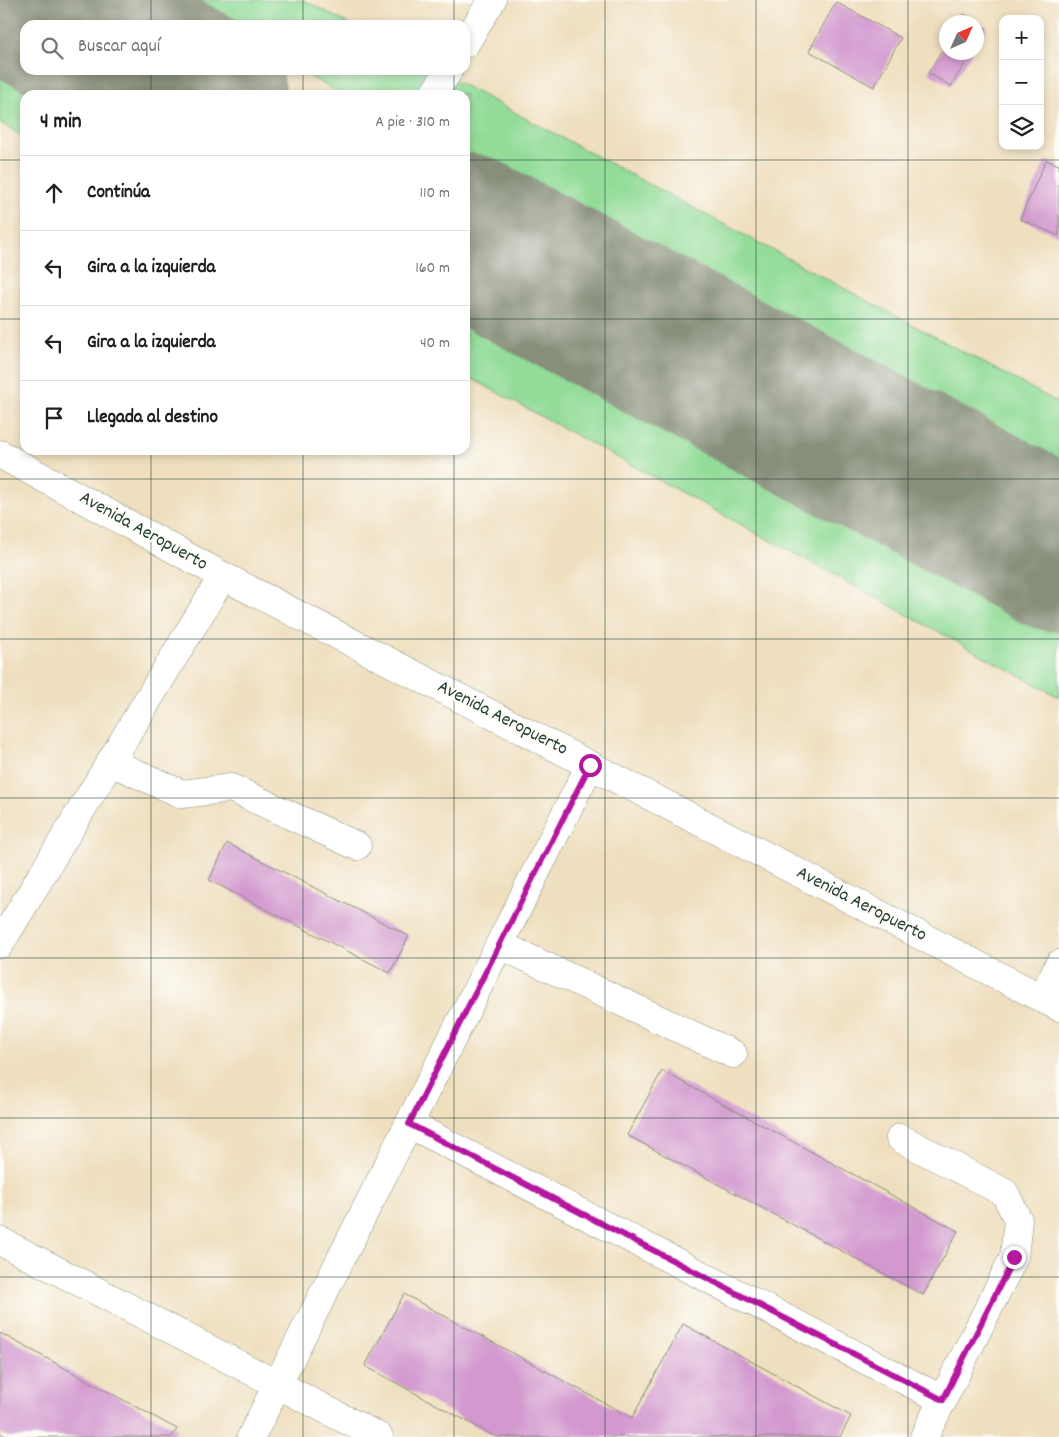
<!DOCTYPE html>
<html lang="es">
<head>
<meta charset="utf-8">
<style>
	:root { --surface:#fff; --page:#f2f2f2; --text:#202124; --muted:#757577; --line:#e0e0e0 }
	body { margin:0; font-family:Dekko,sans-serif; background:var(--page); color:var(--text) }
	.controls { position:absolute; right:15px; top:15px; display:grid; overflow:hidden; border-radius:10px; box-shadow:0 2px 8px #0003 }
	.controls button { width:45px; height:45px; display:grid; place-items:center; padding:0; border:0; border-bottom:1px solid var(--line); background:var(--surface); color:var(--text); font:25px sans-serif }
	.compass { position:absolute; left:939px; top:15px; width:45px; height:45px; border-radius:50%; background:var(--surface); box-shadow:0 2px 8px #0003; rotate:45deg }
	.stop { position:absolute; width:15px; height:15px; margin:-11px; border:4px solid #b5179e; border-radius:50%; background:#fff }
	.stop.end { background:#b5179e; border-color:#fff; box-shadow:0 1px 5px #0008 }
	.list { margin:0; padding:0; list-style:none }
	h2 { display:flex; justify-content:space-between; align-items:center; height:65px; margin:0; padding:0 20px; font-size:21px }
	h2 small { font-size:16px; font-weight:400; color:var(--muted) }
	.list li { display:grid; grid-template-columns:32px 1fr auto; gap:15px; align-items:center; box-sizing:border-box; height:75px; padding:0 20px; border-top:1px solid var(--line) }
	.list b { display:block; font-size:19px; white-space:nowrap }
	.list em { font-size:16px; font-style:normal; color:var(--muted) }
	.icon { flex:none; width:28px; height:28px; fill:none; stroke:currentColor; stroke-width:2; stroke-linecap:round; stroke-linejoin:round }
	.map { position:relative; flex:none; width:1059px; height:1437px; overflow:hidden }
	.search { position:absolute; background:var(--surface); box-shadow:0 2px 8px #0003; left:20px; top:20px; width:450px; height:55px; display:flex; align-items:center; gap:12px; box-sizing:border-box; padding:0 18px; border-radius:15px; color:var(--muted); font-size:19px }
	.panel { position:absolute; background:var(--surface); box-shadow:0 2px 8px #0003; left:20px; top:90px; width:450px; height:365px; border-radius:15px }
	.map>svg:first-child { display:block }
	.green { fill:#92dc98; stroke:#588c66 }
	.lines { fill:none; stroke-linecap:round; stroke-linejoin:round }
	.runway { stroke:#878e7a; stroke-width:164 }
	.building { fill:#d298cf }
	.minor-casing { stroke:#878e7a; stroke-width:29 }
	.minor { stroke:#fff; stroke-width:28 }
	.route { stroke:#b5179e; stroke-width:6 }
	.grid { fill:none; stroke:#1f3d34; stroke-width:1; stroke-opacity:0.55 }
	.labels { text-anchor:middle; dominant-baseline:central; stroke-width:4.5; stroke-linejoin:round; paint-order:stroke }
	.street-label { font-size:19px; fill:#1f3d34; stroke:#fdfcf7 }
</style>
</head>
<body>
<div class="map">
<svg width="1059" height="1437" viewBox="0 0 1059 1437">
	<rect width="100%" height="100%" fill="#fdfcf7"/>
	<filter id="ink" filterUnits="userSpaceOnUse"><feTurbulence type="fractalNoise" baseFrequency=".02" numOctaves="2"/><feDisplacementMap in="SourceGraphic" scale="10" xChannelSelector="R" yChannelSelector="G"/><feConvolveMatrix kernelMatrix="1 2 1 2 8 2 1 2 1" color-interpolation-filters="sRGB"/></filter>
	<filter id="wash" filterUnits="userSpaceOnUse"><feTurbulence type="fractalNoise" baseFrequency=".0096" numOctaves="4" result="noise"/><feDisplacementMap in="SourceGraphic" scale="20" xChannelSelector="R" yChannelSelector="G"/><feGaussianBlur stdDeviation="1.12" result="paint"/><feColorMatrix in="noise" values="0 0 0 0 0 0 0 0 0 0 0 0 0 0 0 0 0 1.4 0 .05"/><feComposite in="paint" operator="in"/></filter>
	<g filter="url(#wash)">
		<rect width="100%" height="100%" fill="#efdfbf"/>
		<!-- green -->
		<g class="green">
			<path d="M167,0H304L351,25H214Z"/>
			<path d="M0,49L25,63V70H38L85,95H25V137L0,123Z"/>
			<path d="M298,70H435L1059,403V478L465,160V95H344Z"/>
			<path d="M465,299L1059,617V697L465,375Z"/>
		</g>
		<g class="lines">
			<!-- runway -->
			<g class="runway">
				<path d="M27,0L74,25"/>
				<path d="M157,70L204,95"/>
				<path d="M465,235L1059,550"/>
			</g>
		</g>
		<g id="blocks">
			<!-- building -->
			<g class="building">
				<path d="M836,2L901,38L874,87L809,51Z"/>
				<path d="M964,14L987,28L976,45V22H959Z"/>
				<path d="M946,44V52H972L951,86L928,73Z"/>
				<path d="M1046,160L1059,165V236L1020,219Z"/>
				<path d="M227,843L409,936L390,973L209,880Z"/>
				<path d="M662,1071L958,1231L923,1295L627,1135Z"/>
				<path d="M404,1294L632,1418L683,1324L851,1416L840,1437H496L365,1366Z"/>
				<path d="M0,1333L177,1429L172,1437H8L0,1433Z"/>
			</g>
		</g>
	</g>
	<g filter="url(#ink)">
		<use href="#blocks" fill-opacity="0" stroke="#878e7a" stroke-width="1"/>
		<g class="lines">
			<defs>
				<g id="minor">
					<path d="M465,44L492,0"/>
					<path d="M433,95L449,70"/>
					<path d="M0,454L223,576L1059,1007"/>
					<path d="M111,762L182,794L231,788L357,846"/>
					<path d="M0,944L223,576"/>
					<path d="M500,945L733,1054"/>
					<path d="M1042,998L1059,964"/>
					<path d="M409,1124L943,1400"/>
					<path d="M900,1138L1005,1193L1018,1220L1014,1257L924,1437"/>
					<path d="M0,1241L379,1437"/>
					<path d="M251,1437L590,765"/>
				</g>
			</defs>
			<!-- minor casing -->
			<use href="#minor" class="minor-casing"/>
			<!-- minor -->
			<use href="#minor" class="minor"/>
		</g>
	</g>
	<g class="lines" filter="url(#ink)">
		<!-- route -->
		<path class="route" d="M590,765L409,1124L943,1400L1014,1257"/>
	</g>
	<!-- grid -->
	<path class="grid" d="M151,0V25M303,0V25M454,0V25M605,0V1437M756,0V1437M908,0V1437M151,70V95M303,70V95M454,70V95M0,160H25M465,160H1059M0,319H25M465,319H1059M151,450V1437M303,450V1437M454,450V1437M0,479H1059M0,639H1059M0,798H1059M0,958H1059M0,1118H1059M0,1277H1059"/>
	<g class="labels">
		<!-- street labels -->
		<g class="street-label">
			<text transform="translate(143 532) rotate(29)">Avenida Aeropuerto</text>
			<text transform="translate(502 719) rotate(27)">Avenida Aeropuerto</text>
			<text transform="translate(861 905) rotate(27)">Avenida Aeropuerto</text>
		</g>
	</g>
</svg>
<div class="controls">
<button>+</button>
<button>−</button>
<button><svg class="icon" aria-label="layers" viewBox="0 0 24 24"><path d="M12 4l9 5-9 5-9-5zM3 14l9 5 9-5"/></svg></button>
</div>
<svg class="compass" viewBox="-18 -18 36 36"><path d="M0-13l5 13h-10z" fill="#e53935"/><path d="M0 13l5-13h-10z" fill="#757577"/></svg>
<div class="stop" style="left:590px;top:765px"></div>
<div class="stop end" style="left:1014px;top:1257px"></div>
<div class="search"><svg class="icon" aria-label="search" viewBox="0 0 24 24"><circle cx="10" cy="10" r="6"/><path d="M15 15l6 6"/></svg>Buscar aquí</div>
<section class="panel">
<h2>4 min<small>A pie · 310 m</small></h2>
<ul class="list">
<li><svg class="icon" aria-label="ahead" viewBox="0 0 24 24"><path d="M12 20V5M6 11l6-6 6 6"/></svg><div><b>Continúa</b></div><em>110 m</em></li>
<li><svg class="icon" aria-label="left" viewBox="0 0 24 24"><path d="M17 20v-9H6M10 6l-5 5 5 5"/></svg><div><b>Gira a la izquierda</b></div><em>160 m</em></li>
<li><svg class="icon" aria-label="left" viewBox="0 0 24 24"><path d="M17 20v-9H6M10 6l-5 5 5 5"/></svg><div><b>Gira a la izquierda</b></div><em>40 m</em></li>
<li><svg class="icon" aria-label="arrive" viewBox="0 0 24 24"><path d="M6 21V4h12l-3 4 3 4H6"/></svg><div><b>Llegada al destino</b></div></li>
</ul>
</section>
</div>
</body>
</html>
